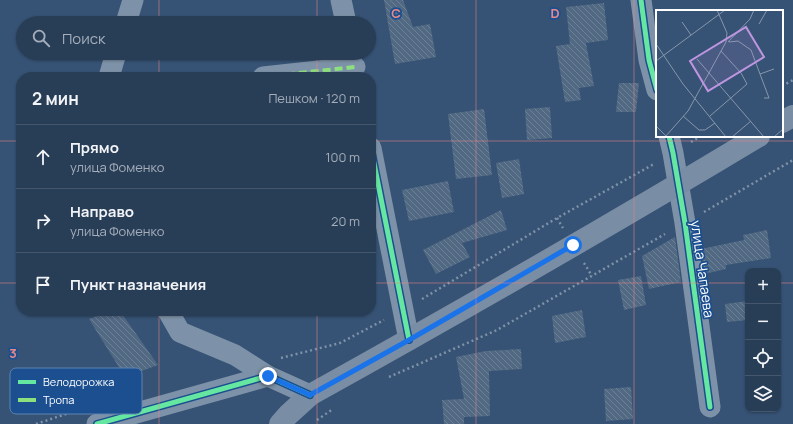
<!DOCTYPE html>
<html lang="ru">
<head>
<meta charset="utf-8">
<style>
	:root { --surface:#283e57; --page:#344961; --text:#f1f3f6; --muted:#a5aeba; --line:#44576d }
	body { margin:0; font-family:Manrope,sans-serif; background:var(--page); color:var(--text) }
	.controls { position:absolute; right:12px; bottom:12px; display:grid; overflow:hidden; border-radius:8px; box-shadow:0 1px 3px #0004 }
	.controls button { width:36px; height:36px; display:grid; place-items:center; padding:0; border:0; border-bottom:1px solid var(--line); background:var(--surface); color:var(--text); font:20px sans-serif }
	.stop { position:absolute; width:12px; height:12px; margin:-9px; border:3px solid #1a73e8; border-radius:50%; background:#fff }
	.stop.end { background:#1a73e8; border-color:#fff; box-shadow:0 1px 4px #0008 }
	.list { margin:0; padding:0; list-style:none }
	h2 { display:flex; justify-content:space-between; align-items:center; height:52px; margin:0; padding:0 16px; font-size:17px }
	h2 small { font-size:13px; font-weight:400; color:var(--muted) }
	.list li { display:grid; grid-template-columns:26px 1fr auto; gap:12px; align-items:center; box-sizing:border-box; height:64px; padding:0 16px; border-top:1px solid var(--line) }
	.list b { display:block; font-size:15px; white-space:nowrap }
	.list p { margin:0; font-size:13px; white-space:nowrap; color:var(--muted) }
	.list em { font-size:13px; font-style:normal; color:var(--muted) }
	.icon { flex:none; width:22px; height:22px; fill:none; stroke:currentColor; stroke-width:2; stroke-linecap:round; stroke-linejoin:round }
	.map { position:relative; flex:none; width:793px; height:424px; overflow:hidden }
	.search { position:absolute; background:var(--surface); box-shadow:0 1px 3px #0004; left:16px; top:16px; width:360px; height:44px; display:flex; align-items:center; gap:10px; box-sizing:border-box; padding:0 14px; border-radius:22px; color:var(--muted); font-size:15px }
	.panel { position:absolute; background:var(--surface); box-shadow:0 1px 3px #0004; left:16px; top:72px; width:360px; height:244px; border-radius:16px }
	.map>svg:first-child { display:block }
	.building { fill:url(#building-back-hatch) }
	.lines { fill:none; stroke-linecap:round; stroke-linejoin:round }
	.path { stroke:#7d92a8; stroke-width:2.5; stroke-dasharray:2 3; stroke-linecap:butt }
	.street { stroke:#7d92a8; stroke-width:21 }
	.secondary { stroke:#798da4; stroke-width:22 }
	.quiet { stroke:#8de07e; stroke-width:4; stroke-dasharray:8 4; stroke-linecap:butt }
	.cycleway-casing { stroke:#1b4f8f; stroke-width:8 }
	.cycleway { stroke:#66e7a1; stroke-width:5 }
	.route { stroke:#1a73e8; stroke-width:5 }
	.grid { fill:none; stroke:#e88989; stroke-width:1; stroke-opacity:0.55 }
	.labels { text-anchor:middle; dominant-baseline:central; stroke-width:3.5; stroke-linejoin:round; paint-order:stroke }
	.street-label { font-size:14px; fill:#fff; stroke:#1b4f8f }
	.inset-road { fill:none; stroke:#8697ac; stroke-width:1 }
	.view { fill:#bd96df; fill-opacity:0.15; stroke:#bd96df; stroke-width:2 }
	.inset-edge { fill:none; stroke:#fff; stroke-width:2 }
	.key { fill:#1b4f8f; stroke:#5f84b1; stroke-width:1 }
	.key-label { font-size:11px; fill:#fff }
	.grid-label { font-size:13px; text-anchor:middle; font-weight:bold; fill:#e88989; stroke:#1b4f8f; stroke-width:3.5; stroke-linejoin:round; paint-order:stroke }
</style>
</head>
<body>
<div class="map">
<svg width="793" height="424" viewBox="0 0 793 424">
	<defs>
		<pattern id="building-back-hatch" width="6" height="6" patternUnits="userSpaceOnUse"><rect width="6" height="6" fill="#526984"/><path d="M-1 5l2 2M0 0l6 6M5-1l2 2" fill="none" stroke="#6c8096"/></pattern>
	</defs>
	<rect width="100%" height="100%" fill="#365274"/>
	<!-- building -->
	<g class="building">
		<path d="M384,0H403L413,27L430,24L436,57L395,64Z"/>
		<path d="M604,3L608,40L586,43L594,86L579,88L581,100L565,102L556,46L570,44L566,7Z"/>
		<path d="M619,83H639L636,112H616Z"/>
		<path d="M550,107L552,138L527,140L525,109Z"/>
		<path d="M484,109L492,175L456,179L448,114Z"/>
		<path d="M519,159L524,194L502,198L496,163Z"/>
		<path d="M448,181L454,212L409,221L402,190Z"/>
		<path d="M501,210L507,230L462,243L470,257L436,274L423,250Z"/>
		<path d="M767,230L771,258L726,265V269L704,274L701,249L744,240L743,235Z"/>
		<path d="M675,237L681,282L649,289L642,256Z"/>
		<path d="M641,276L646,305L624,310L618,280Z"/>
		<path d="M748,301V320L727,322L725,304Z"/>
		<path d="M582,310L586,337L555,343L552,316Z"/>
		<path d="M111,311H120L158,365L125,377L89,319Z"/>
		<path d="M521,349L522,369L489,371L490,416L464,417V424H444L442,400L464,399L456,357L486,351Z"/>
		<path d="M631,387L633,419L606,421L604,389Z"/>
	</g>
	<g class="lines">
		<!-- path -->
		<g class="path">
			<path d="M782,86L793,80"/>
			<path d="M691,142L701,136"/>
			<path d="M704,212L793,160"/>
			<path d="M557,218L563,228"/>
			<path d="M584,263L592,276"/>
			<path d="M422,299L557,218L654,164"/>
			<path d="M281,358L340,343L384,320"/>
			<path d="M389,377L497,330L665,234"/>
			<path d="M317,420L333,409"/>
			<path d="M36,424L84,408"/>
		</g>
		<!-- street -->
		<g class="street">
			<path d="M341,0L346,23"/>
			<path d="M641,0L649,60L657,90"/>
			<path d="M126,23L133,0"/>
			<path d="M109,77L116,53"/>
			<path d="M263,77L355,67"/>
			<path d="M669,136L673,153L685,223L710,407"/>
			<path d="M371,148L409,340"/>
			<path d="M168,311L180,332L235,355L268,376"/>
			<path d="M97,424L268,376L310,395"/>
		</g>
		<!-- secondary -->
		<g class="secondary">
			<path d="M782,122L793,116"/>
			<path d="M280,424L288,415L310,395C461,311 611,225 759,136"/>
		</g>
		<!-- quiet -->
		<path class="quiet" d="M263,77L355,67"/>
		<defs>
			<g id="cycleway">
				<path d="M641,0L649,60L657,90"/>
				<path d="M669,136L673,153L685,223L710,407"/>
				<path d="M371,148L409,340"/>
				<path d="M97,424L268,376L310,395"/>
			</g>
		</defs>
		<!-- cycleway casing -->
		<use href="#cycleway" class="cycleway-casing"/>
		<!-- cycleway -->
		<use href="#cycleway" class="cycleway"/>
	</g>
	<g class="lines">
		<!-- route -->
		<path class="route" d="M268,376L310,395L409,340L573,245"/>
	</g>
	<!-- grid -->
	<path class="grid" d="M159,0V23M317,0V23M476,0V424M634,0V424M159,53V77M317,53V77M0,141H21M371,141H793M0,283H21M371,283H748M778,283H793M159,311V424M317,311V424"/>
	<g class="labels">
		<!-- street labels -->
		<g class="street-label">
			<text transform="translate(703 269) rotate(82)">улица Чапаева</text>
		</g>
	</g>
	<!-- overview -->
	<g transform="translate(656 10)">
		<rect width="127" height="127" fill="#365274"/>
		<path class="inset-road" d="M26,12L35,25M103,14L111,0M72,32L94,9L98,0M73,32L82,31L95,40L113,88H108M0,34L27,74L70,127M41,49L108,127M0,51L69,0M104,64L118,59M27,106L43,120H49L59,113M54,106L91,74L85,63L65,41M0,116L11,127M9,127L32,101L70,32L71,23L61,0M76,127L95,111M118,127L127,119"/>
		<path class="view" d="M90,17L108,47L52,81L34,51Z"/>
		<rect width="127" height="127" class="inset-edge"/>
	</g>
	<!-- legend -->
	<rect x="10" y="368" width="132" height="46" rx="6" class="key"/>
	<rect x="18" y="380" width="18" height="4" fill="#66e7a1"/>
	<rect x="18" y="398" width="18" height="4" fill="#8de07e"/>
	<g class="key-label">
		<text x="43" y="386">Велодорожка</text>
		<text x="43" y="404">Тропа</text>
	</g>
	<g class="grid-label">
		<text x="396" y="18">C</text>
		<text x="555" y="18">D</text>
		<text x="13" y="358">3</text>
	</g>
</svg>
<div class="controls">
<button>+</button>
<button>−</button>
<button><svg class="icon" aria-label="locate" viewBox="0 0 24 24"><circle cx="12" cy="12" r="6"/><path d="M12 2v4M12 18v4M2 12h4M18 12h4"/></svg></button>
<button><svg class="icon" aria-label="layers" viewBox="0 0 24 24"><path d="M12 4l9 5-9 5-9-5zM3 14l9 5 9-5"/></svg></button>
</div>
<div class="stop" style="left:573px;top:245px"></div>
<div class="stop end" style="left:268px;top:376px"></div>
<div class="search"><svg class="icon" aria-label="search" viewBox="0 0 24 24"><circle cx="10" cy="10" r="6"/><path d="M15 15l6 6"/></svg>Поиск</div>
<section class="panel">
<h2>2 мин<small>Пешком · 120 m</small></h2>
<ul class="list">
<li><svg class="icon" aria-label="ahead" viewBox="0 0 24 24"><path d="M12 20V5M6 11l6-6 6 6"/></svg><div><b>Прямо</b><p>улица Фоменко</p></div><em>100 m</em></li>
<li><svg class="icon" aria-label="right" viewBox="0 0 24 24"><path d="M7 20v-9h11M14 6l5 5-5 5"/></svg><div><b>Направо</b><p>улица Фоменко</p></div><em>20 m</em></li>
<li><svg class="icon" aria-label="arrive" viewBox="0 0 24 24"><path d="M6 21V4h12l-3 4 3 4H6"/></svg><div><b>Пункт назначения</b></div></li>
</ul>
</section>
</div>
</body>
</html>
